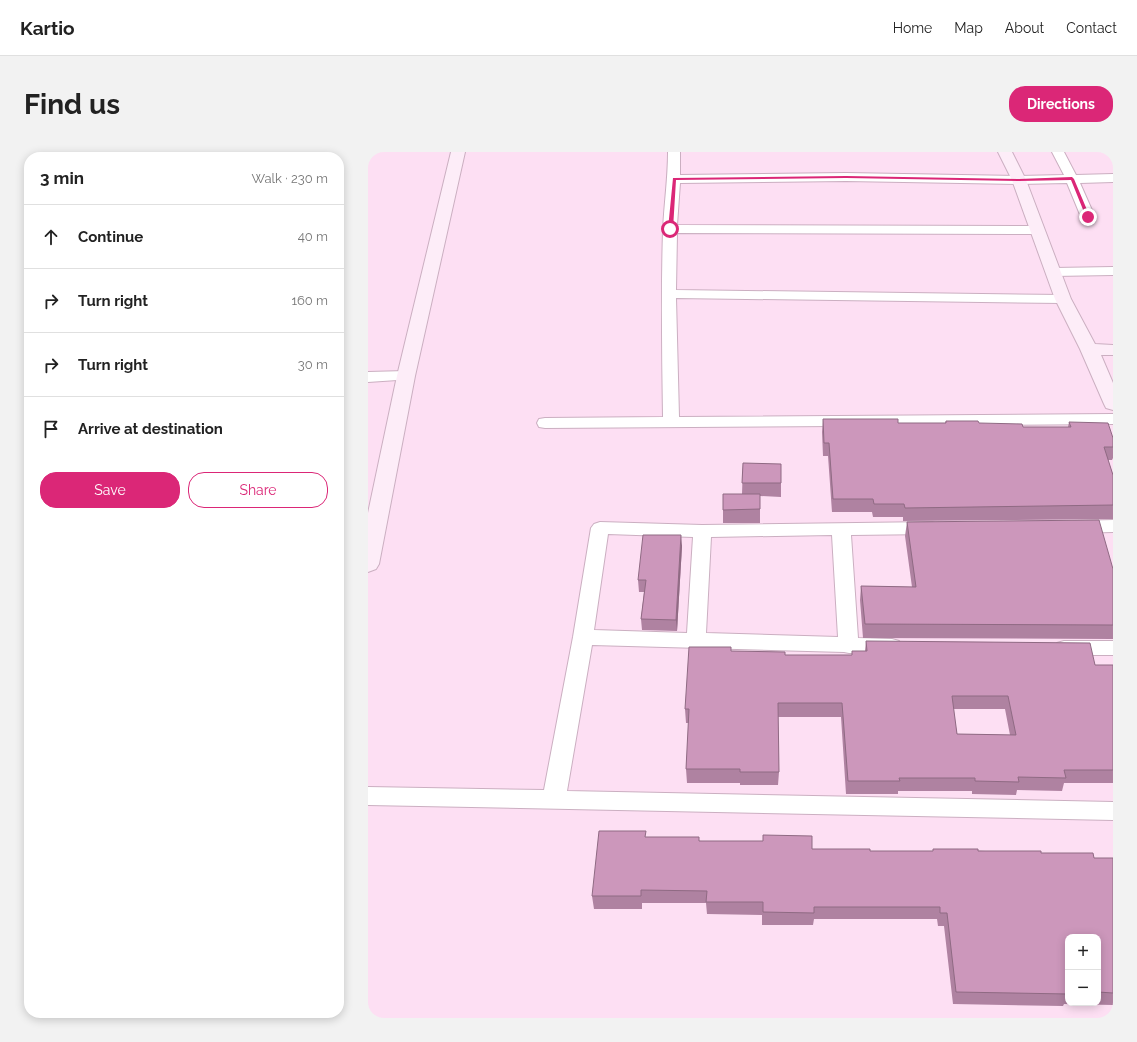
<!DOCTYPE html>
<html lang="en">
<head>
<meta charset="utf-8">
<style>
	:root { --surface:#fff; --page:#f2f2f2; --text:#222; --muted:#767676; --line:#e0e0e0; --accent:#db2777 }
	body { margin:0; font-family:Raleway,sans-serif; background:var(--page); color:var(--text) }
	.controls { position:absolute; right:12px; bottom:12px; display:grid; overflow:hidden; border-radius:8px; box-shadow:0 2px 10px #0003 }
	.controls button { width:36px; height:36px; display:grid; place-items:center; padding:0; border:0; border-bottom:1px solid var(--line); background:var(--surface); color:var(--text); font:20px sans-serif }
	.stop { position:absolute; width:12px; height:12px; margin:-9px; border:3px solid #db2777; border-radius:50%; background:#fff }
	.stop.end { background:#db2777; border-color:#fff; box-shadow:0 1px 4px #0008 }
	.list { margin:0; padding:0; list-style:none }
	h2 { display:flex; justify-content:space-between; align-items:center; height:52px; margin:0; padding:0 16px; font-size:17px }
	h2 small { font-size:13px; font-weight:400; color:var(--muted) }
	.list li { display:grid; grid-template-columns:26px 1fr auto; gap:12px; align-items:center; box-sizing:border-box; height:64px; padding:0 16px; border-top:1px solid var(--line) }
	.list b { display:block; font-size:15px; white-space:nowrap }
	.list em { font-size:13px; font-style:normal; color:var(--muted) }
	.actions { display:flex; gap:8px; padding:12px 16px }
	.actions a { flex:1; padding:9px 0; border:1px solid var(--accent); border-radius:16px; text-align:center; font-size:14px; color:var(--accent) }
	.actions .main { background:var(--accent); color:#fff }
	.icon { flex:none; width:22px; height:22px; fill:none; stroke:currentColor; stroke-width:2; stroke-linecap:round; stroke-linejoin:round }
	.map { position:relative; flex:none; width:745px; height:866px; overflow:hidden; border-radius:16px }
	header { display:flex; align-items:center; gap:24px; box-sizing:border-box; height:56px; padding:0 20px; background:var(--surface); border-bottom:1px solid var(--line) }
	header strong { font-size:19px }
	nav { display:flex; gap:22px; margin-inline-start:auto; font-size:14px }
	.intro { display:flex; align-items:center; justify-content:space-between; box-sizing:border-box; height:96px; padding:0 24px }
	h1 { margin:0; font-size:28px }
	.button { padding:10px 18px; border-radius:16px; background:var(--accent); color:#fff; font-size:14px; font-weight:700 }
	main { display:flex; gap:24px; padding:0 24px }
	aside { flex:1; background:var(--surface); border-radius:16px; box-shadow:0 2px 10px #0003 }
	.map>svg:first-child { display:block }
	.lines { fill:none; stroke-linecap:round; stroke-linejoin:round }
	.street-casing { stroke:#cbafc1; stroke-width:2 }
	.secondary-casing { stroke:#cbafc1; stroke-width:2 }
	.street { fill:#fff; fill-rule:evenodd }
	.secondary { fill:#fdedf8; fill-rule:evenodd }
	.wall { fill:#af82a1; fill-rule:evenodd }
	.shaded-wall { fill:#8f6a83 }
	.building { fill:#cc97bb; stroke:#8f6a83; fill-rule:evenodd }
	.route { fill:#db2777 }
</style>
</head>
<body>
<header>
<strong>Kartio</strong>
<nav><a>Home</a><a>Map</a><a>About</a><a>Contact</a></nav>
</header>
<div class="intro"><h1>Find us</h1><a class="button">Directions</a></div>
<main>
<aside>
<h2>3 min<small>Walk · 230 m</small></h2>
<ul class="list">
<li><svg class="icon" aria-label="ahead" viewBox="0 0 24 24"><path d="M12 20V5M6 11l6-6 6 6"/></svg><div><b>Continue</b></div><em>40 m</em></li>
<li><svg class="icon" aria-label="right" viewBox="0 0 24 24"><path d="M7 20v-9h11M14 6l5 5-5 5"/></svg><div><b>Turn right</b></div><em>160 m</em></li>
<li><svg class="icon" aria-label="right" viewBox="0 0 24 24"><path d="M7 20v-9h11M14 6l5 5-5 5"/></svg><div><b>Turn right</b></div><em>30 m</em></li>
<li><svg class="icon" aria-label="arrive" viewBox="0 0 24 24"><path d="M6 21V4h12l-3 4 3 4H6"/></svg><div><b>Arrive at destination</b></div></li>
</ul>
<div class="actions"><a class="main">Save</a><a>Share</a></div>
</aside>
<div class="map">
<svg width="745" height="866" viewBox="0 0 745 866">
	<rect width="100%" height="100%" fill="#fddff3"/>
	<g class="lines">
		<defs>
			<g id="street">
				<path d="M300,0H312V23L478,21L651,24L696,23L684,0H696L708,23L745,22V30L712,31L727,65L725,68H715L713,65L699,31L651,32L478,29L312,31L309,73L669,74L674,75L676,78L674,81L669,82L309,81L308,138L695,143L700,144L702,147L700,150L695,151L308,146L311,265L745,262V272L177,276L171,275L169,271L171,267L177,266L295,265C294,203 293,141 295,79C296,53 300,27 300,0Z"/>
				<path d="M745,115V123L686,124L681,123L679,120L681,117L686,116Z"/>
				<path d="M38,219L44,221L46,224L44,227L0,230V220Z"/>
				<path d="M745,368V380L707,381L701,379L698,375L701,371L707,369Z"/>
				<path d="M232,370L334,373L564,370L570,372L573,376L570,380L564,382L483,383L490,486L524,487L531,489L534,494L531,499L524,501H481L476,500L224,493L199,639L745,650V668L0,653V635L176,638L205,485L223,376L226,372ZM240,382L325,385L319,481L226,478ZM464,383L470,485L338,481L343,385Z"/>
				<path d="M696,489H745V503H696L689,501L686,496L689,491Z"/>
			</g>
			<g id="secondary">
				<path d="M83,0H97L47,224L11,412L8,417L0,420V361L29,224Z"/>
				<path d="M630,0H644L658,28L703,147L727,192L745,193V203H733L745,231V258L738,256L736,252L712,197L687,147L644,28Z"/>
			</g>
		</defs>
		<!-- street casing -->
		<use href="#street" class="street-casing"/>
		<!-- secondary casing -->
		<use href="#secondary" class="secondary-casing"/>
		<!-- street -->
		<use href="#street" class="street"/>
		<!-- secondary -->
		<use href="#secondary" class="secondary"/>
	</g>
	<!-- wall -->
	<g class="wall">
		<path d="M455,267L530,271H577L578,269L655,275H700L701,270L745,286V306L744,308H740L745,323V367L535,369V365H505L504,360H464L460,304H455L454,280Z"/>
		<path d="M375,311L413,331V345L392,344V371H355V358L374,342Z"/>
		<path d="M539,370L745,417V487L495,486L492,448L493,434L544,435L537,384Z"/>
		<path d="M314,394L309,479L274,478L273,467L276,440H271L270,428Z"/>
		<path d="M498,489L727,513H745V631H696L694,639L649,638L648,643L604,642V639H530V642H478L473,565H410L411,620L410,633H372V631H319L318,617L321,571H318L317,557L363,499L417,503H484V499H497ZM585,557H637L642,583L589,582Z"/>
		<path d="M278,685L444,697L502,699H565V697L673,701L726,706H745V853L696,852L695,854L585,852L576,774H570L569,767H446L445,773H394V763L339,762L338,751H274V757H226L224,744ZM700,785H730V851H700Z"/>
	</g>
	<!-- shaded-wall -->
	<path class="shaded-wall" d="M313,383L314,394L309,479L308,468Z"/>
	<!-- building -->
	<g class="building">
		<path d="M455,267H530V271H578V269H610L611,271L654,272L655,275H703L701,270L740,271L745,286V295H736L745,323V353L537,356L536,352H506L505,347H465L461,291H456Z"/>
		<path d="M375,311L413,312V331H374Z"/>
		<path d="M355,342H392V357L355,358Z"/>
		<path d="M731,368L745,417V473L497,472L493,434L548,435L539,370Z"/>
		<path d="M275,383H313L308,468L273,467L278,428H270Z"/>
		<path d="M498,489L722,491L727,513H745V618H696L698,626L650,625L651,630L607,629V626H531L532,629H480L474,551H410L411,620H372V617H318L321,557H317L321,495H363V499L417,500V503H484V499H499ZM584,544H640L648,583L589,582Z"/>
		<path d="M231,679H278L277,685H331V689H395V683L444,684V697H502V699H565V697H610V699H673V701H725L726,706H745V841L730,840V785H700V842L588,840L579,761H572V755H446V761L395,760V750H338L339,739L273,738V744H224Z"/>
	</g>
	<!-- route -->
	<path class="route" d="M478,24L651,27L704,25L706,27L722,65L720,67L718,65L703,28L651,29L478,26L308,28L305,77L302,78L300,77L305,26Z"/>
</svg>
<div class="controls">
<button>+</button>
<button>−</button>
</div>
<div class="stop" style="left:302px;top:77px"></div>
<div class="stop end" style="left:720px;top:65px"></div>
</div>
</main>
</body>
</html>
